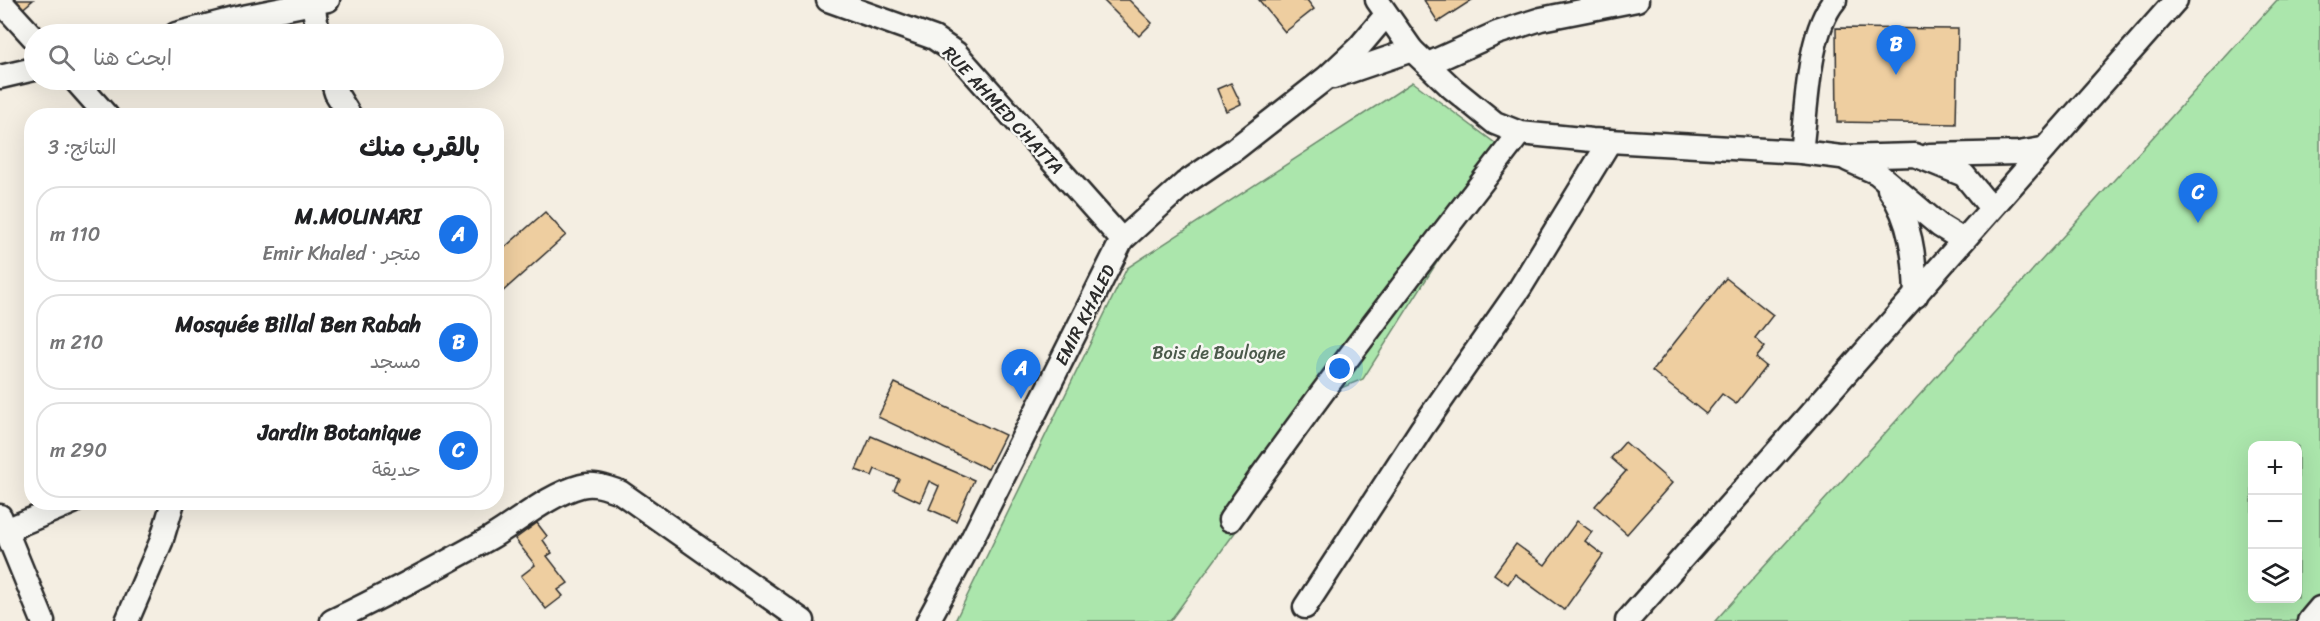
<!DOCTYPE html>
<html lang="ar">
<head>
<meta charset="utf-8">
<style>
	:root { --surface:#fff; --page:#f6f6f6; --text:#202124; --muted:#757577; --line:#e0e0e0; --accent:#1a73e8 }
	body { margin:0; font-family:Sriracha,"Playpen Sans Arabic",sans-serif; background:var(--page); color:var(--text); direction:rtl }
	.controls { position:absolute; right:18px; bottom:18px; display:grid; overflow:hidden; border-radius:12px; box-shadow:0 6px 24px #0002 }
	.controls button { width:54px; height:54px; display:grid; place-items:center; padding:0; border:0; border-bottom:2px solid var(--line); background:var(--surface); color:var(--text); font:30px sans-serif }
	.you { position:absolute; left:1340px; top:369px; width:21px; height:21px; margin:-15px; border:4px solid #fff; border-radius:50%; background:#1a73e8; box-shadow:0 0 0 9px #1a73e833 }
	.badge { display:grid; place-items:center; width:39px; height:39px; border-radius:50%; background:var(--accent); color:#fff; font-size:20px; font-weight:700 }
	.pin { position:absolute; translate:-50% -50px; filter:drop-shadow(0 2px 3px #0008) }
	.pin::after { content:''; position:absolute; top:32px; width:21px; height:18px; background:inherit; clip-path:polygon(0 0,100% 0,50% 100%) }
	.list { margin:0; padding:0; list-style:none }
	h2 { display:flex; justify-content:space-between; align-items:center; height:78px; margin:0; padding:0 24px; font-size:26px }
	h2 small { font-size:20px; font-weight:400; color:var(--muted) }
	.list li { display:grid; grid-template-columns:39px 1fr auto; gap:18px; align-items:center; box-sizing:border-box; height:96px; margin:0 12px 12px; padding:0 12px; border:2px solid var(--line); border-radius:24px }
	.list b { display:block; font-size:22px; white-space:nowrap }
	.list p { margin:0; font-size:20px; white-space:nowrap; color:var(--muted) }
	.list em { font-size:20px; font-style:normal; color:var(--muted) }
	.icon { flex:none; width:33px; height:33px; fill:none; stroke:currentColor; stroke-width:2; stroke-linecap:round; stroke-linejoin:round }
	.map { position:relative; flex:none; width:2320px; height:621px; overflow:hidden; direction:ltr }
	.search { position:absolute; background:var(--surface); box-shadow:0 6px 24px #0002; left:24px; top:24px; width:480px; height:66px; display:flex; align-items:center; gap:15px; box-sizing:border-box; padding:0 21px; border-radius:33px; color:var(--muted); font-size:22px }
	.panel { position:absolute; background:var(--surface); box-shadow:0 6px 24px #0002; left:24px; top:108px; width:480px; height:402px; border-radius:24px; direction:rtl }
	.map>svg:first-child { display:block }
	.green { fill:#abe6ac; stroke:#6b886c; stroke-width:1.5; fill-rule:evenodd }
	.building { fill:#eecea0; stroke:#2b2b2b; stroke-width:1.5 }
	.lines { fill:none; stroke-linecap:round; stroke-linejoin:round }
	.minor-casing { stroke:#2b2b2b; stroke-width:27 }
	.minor { stroke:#f6f6f2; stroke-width:22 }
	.labels { text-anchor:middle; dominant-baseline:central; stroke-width:5; stroke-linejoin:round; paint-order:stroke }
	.street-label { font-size:18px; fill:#2b2b2b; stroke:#f6f6f2 }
	.park-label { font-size:18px; fill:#4b5a4b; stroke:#f6f6f2 }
</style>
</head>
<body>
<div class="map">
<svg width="2320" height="621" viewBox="0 0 2320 621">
	<rect width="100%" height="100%" fill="#f4eee2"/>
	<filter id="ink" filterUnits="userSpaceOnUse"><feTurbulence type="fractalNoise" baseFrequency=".0167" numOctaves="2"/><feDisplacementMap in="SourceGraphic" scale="12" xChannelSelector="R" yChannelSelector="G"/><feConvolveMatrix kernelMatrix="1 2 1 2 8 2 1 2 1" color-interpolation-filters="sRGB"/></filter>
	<g filter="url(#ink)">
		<!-- green -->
		<g class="green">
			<path d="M2277,0H2320V621H1715ZM2252,446H2298V598H2252Z"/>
			<path d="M1413,82L1507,152L1363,379L1341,388L1170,621H955L1127,268Z"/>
		</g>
		<!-- building -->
		<g class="building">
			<path d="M9,0H33L19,12Z"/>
			<path d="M1103,0H1129L1152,23L1139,36Z"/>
			<path d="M1259,0H1307L1314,9L1285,32Z"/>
			<path d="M1424,0H1472L1438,22Z"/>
			<path d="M1836,28L1958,29L1956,124L1837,122Z"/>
			<path d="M1231,83L1241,104L1226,111L1217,89Z"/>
			<path d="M545,212L566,235L500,294L496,290V255Z"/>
			<path d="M1726,278L1773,315L1755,338L1765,347L1756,358L1766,366L1736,404L1722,394L1706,414L1652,371Z"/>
			<path d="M895,383L1005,435L988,469L878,417Z"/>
			<path d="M871,436L974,480L956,521L929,509L939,486L929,481L920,502L894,490L899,479L875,469L872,476L856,470Z"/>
			<path d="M1625,442L1672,483L1627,534L1595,506L1626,471L1611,458Z"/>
			<path d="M1577,521L1592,532L1585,541L1603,555L1564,610L1515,574L1508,584L1494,574L1516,544L1545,565Z"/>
			<path d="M537,523L547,536L543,540L552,553L547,556L568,583L558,590L563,596L546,609L521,576L535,565L515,539Z"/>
		</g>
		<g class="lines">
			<defs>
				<g id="minor">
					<path d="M828,0L934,38L956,53L1122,240"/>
					<path d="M1377,0L1412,50L1452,88L1495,123L1520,133L1592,140L1801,152L1841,157L1915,155L1964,175L1991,208"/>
					<path d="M0,1L34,38"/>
					<path d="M313,3L318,34"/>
					<path d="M176,34L238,18L328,0"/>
					<path d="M1428,64L1497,33L1541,19L1637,0"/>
					<path d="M0,77L34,69"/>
					<path d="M1333,77L1412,50"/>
					<path d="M75,80L107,116"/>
					<path d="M332,80L336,93L350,116"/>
					<path d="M1801,152C1807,109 1807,33 1835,0"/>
					<path d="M1930,155L2018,153L2042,149"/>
					<path d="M1848,160L1877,173L1940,226L1963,240"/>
					<path d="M1889,189C1911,220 1915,258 1916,296"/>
					<path d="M0,516L43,621"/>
					<path d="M1230,520C1323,388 1421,261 1520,133"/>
					<path d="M6,530L73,502"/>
					<path d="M1305,607L1422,428L1520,288L1610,141"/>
					<path d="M127,621L161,542L173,502"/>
					<path d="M332,621C386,595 438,567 490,538C519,521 548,495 581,486C595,482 607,488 620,492L803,621"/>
					<path d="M928,621L965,553L1122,240L1185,183L1235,149L1326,78L1359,47L1386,15"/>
					<path d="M1627,621L2176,0"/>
					<path d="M2309,621L2320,608"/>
				</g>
			</defs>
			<!-- minor casing -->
			<use href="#minor" class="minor-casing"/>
			<!-- minor -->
			<use href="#minor" class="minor"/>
		</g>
	</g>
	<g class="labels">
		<!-- street labels -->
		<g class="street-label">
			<text transform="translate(1003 110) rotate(47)">RUE AHMED CHATTA</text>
			<text transform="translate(1085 315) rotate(-63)">EMIR KHALED</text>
		</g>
		<!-- park labels -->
		<g class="park-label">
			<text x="1219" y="353">Bois de Boulogne</text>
		</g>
	</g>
</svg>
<div class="controls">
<button>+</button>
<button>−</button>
<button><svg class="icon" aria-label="layers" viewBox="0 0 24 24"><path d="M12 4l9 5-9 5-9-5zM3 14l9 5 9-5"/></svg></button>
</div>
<div class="you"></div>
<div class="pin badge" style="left:1021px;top:399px">A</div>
<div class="pin badge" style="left:1896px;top:75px">B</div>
<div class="pin badge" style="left:2198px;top:223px">C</div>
<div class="search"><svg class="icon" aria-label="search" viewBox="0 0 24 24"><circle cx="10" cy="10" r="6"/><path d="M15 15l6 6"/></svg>ابحث هنا</div>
<section class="panel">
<h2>بالقرب منك<small>النتائج: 3</small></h2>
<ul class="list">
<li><span class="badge">A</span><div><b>M.MOLINARI</b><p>متجر · Emir Khaled</p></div><em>110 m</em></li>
<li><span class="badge">B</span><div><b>Mosquée Billal Ben Rabah</b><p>مسجد</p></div><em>210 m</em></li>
<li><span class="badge">C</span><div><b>Jardin Botanique</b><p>حديقة</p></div><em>290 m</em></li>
</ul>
</section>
</div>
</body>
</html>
